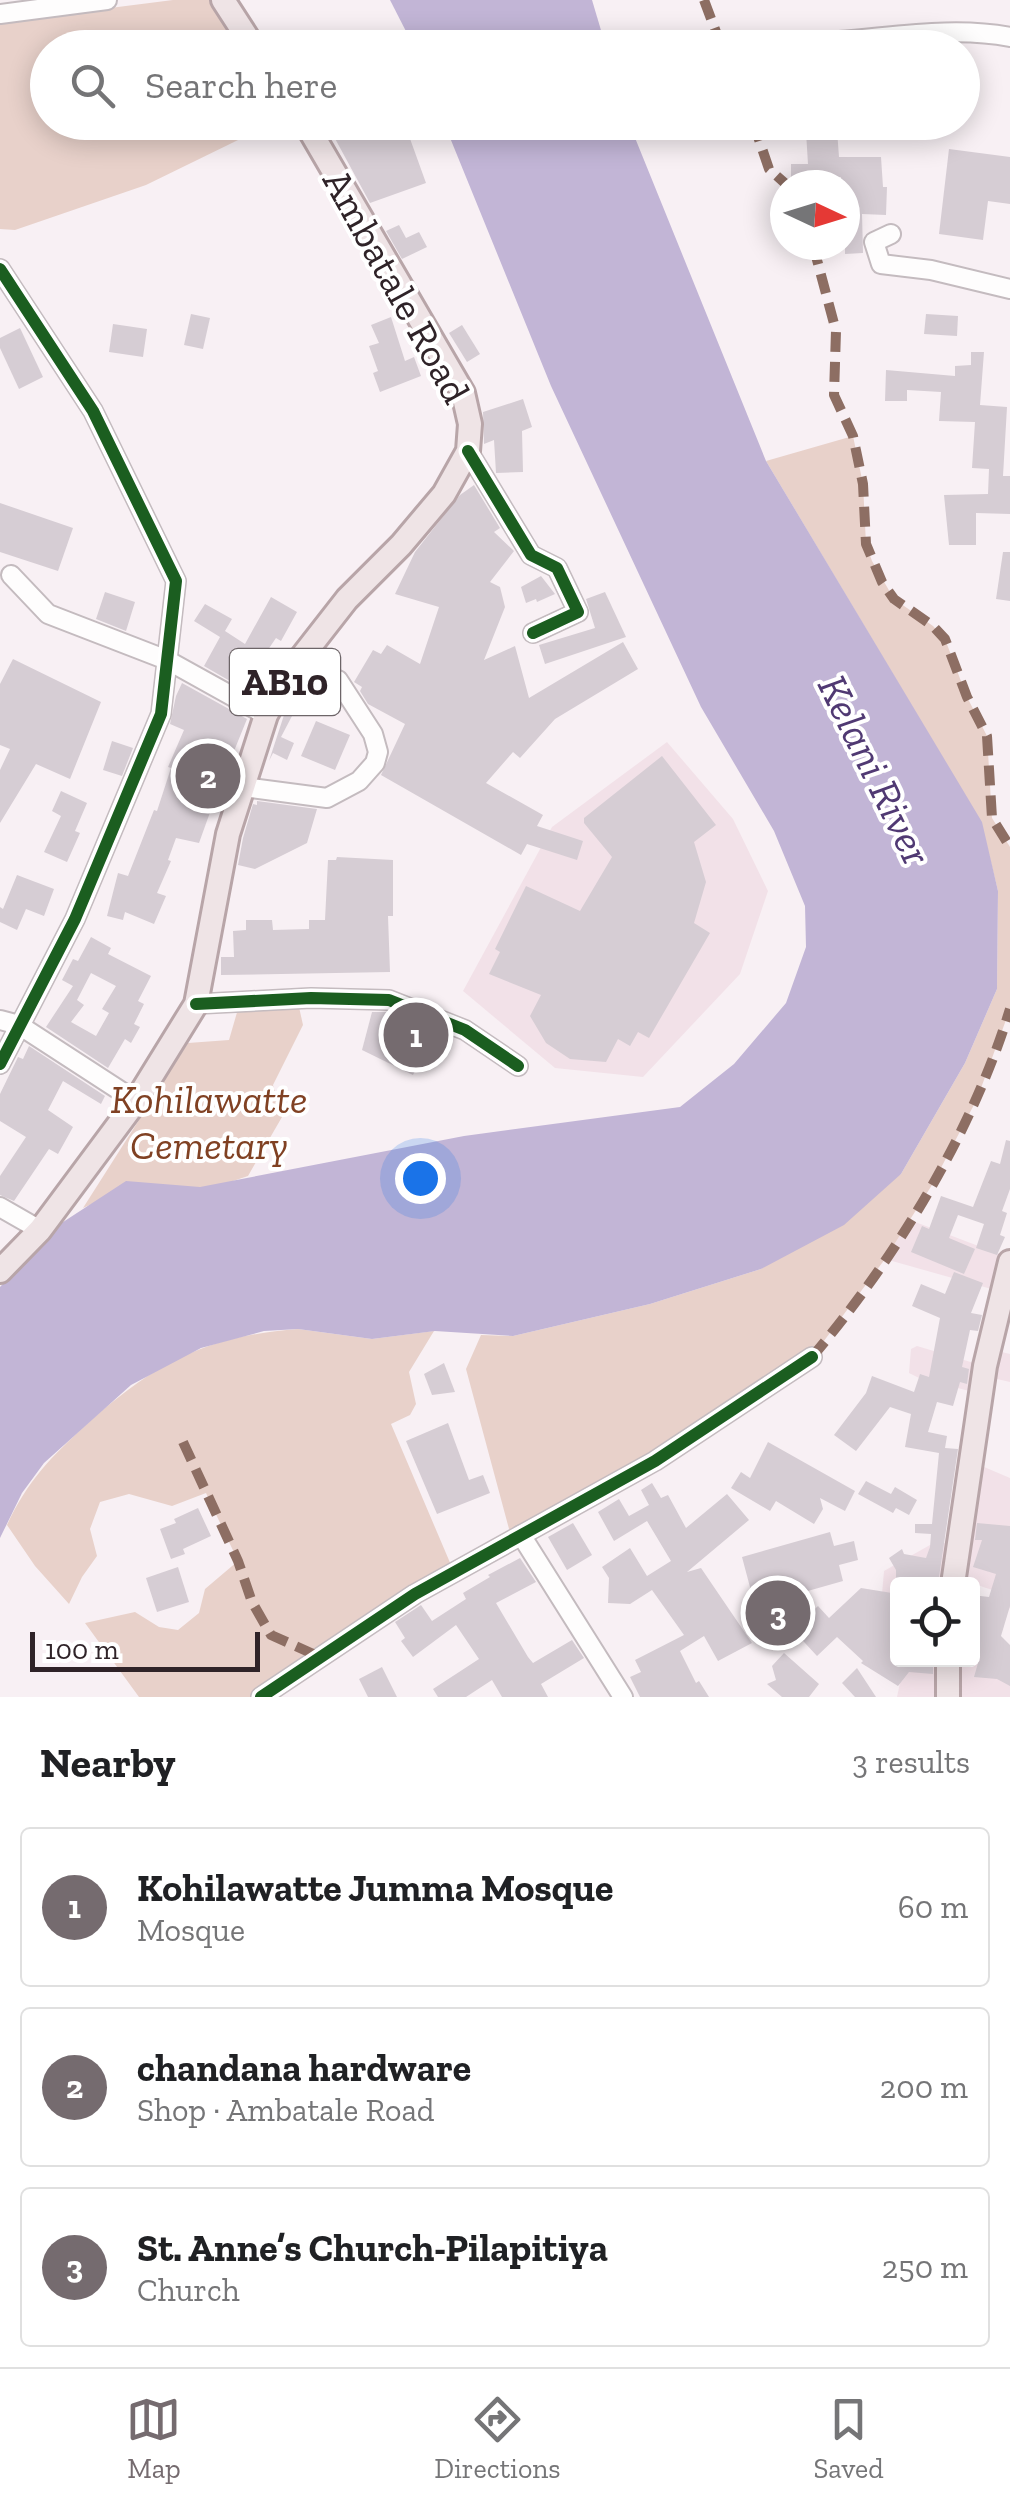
<!DOCTYPE html>
<html lang="en">
<head>
<meta charset="utf-8">
<style>
	:root { --surface:#fff; --page:#f2f2f2; --text:#202124; --muted:#757577; --line:#e0e0e0; --accent:#756b6f }
	body { margin:0; font-family:"Zilla Slab",serif; background:var(--page); color:var(--text) }
	.controls { position:absolute; right:30px; bottom:30px; display:grid; overflow:hidden; border-radius:10px; box-shadow:0 5px 25px #0003 }
	.controls button { width:90px; height:90px; display:grid; place-items:center; padding:0; border:0; border-bottom:2px solid var(--line); background:var(--surface); color:var(--text); font:50px sans-serif }
	.compass { position:absolute; left:770px; top:170px; width:90px; height:90px; border-radius:50%; background:var(--surface); box-shadow:0 5px 25px #0003; rotate:94deg }
	.scale { position:absolute; left:30px; bottom:25px; width:230px; box-sizing:border-box; padding-left:10px; border:5px solid #2f2328; border-top:0; font-size:28px; line-height:35px; white-space:nowrap; color:#2f2328; -webkit-text-stroke:8px #fff; paint-order:stroke }
	.you { position:absolute; left:420px; top:1178px; width:35px; height:35px; margin:-25px; border:8px solid #fff; border-radius:50%; background:#1a73e8; box-shadow:0 0 0 15px #1a73e833 }
	.badge { display:grid; place-items:center; width:65px; height:65px; border-radius:50%; background:var(--accent); color:#fff; font-size:32px; font-weight:700 }
	.pin { position:absolute; translate:-50% -50%; border:5px solid #fff; box-shadow:0 2px 10px #0006 }
	.list { margin:0; padding:0; list-style:none }
	h2 { display:flex; justify-content:space-between; align-items:center; height:130px; margin:0; padding:0 40px; font-size:42px }
	h2 small { font-size:32px; font-weight:400; color:var(--muted) }
	.list li { display:grid; grid-template-columns:65px 1fr auto; gap:30px; align-items:center; box-sizing:border-box; height:160px; margin:0 20px 20px; padding:0 20px; border:2px solid var(--line); border-radius:10px }
	.list b { display:block; font-size:38px; white-space:nowrap }
	.list p { margin:0; font-size:32px; white-space:nowrap; color:var(--muted) }
	.list em { font-size:32px; font-style:normal; color:var(--muted) }
	.icon { flex:none; width:55px; height:55px; fill:none; stroke:currentColor; stroke-width:2; stroke-linecap:round; stroke-linejoin:round }
	.map { position:relative; flex:none; width:1010px; height:1697px; overflow:hidden }
	.search { position:absolute; background:var(--surface); box-shadow:0 5px 25px #0003; left:30px; right:30px; top:30px; height:110px; display:flex; align-items:center; gap:25px; box-sizing:border-box; padding:0 35px; border-radius:55px; color:var(--muted); font-size:38px }
	.sheet { height:670px; background:var(--surface) }
	nav { display:flex; justify-content:space-around; align-items:center; box-sizing:border-box; height:140px; border-top:2px solid var(--line); background:var(--surface); font-size:28px; color:var(--muted) }
	nav a { display:grid; justify-items:center; gap:5px }
	nav .on { color:var(--accent) }
	.map>svg:first-child { display:block }
	.built { fill:#f2e1e8 }
	.green { fill:#e8d1ca }
	.water { fill:#c2b5d6 }
	.building { fill:#d6cdd4; fill-rule:evenodd }
	.lines { fill:none; stroke-linecap:round; stroke-linejoin:round }
	.minor-casing { stroke:#c4bbbf; stroke-width:22 }
	.major-casing { stroke:#b8a5a8; stroke-width:28 }
	.minor { stroke:#fefdfd; stroke-width:18 }
	.major { stroke:#efe4e6; stroke-width:22 }
	.quiet { stroke:#8d6e63; stroke-width:10; stroke-dasharray:20 10; stroke-linecap:butt }
	.cycleway-casing { stroke:#fff; stroke-width:19 }
	.cycleway { stroke:#1b5e20; stroke-width:12 }
	.labels { text-anchor:middle; dominant-baseline:central; stroke-width:8; stroke-linejoin:round; paint-order:stroke }
	.shield { fill:#fff; stroke:#6d6568; stroke-width:2.5 }
	.shield-label { font-size:38px; font-weight:bold; fill:#2f2328 }
	.street-label { font-size:40px; fill:#2f2328; stroke:#fff }
	.park-label { font-size:40px; font-style:italic; fill:#804123; stroke:#fff }
	.water-label { font-size:42px; font-style:italic; fill:#503973; stroke:#fff }
</style>
</head>
<body>
<div class="map">
<svg width="1010" height="1697" viewBox="0 0 1010 1697">
	<rect width="100%" height="100%" fill="#f8f0f4"/>
	<!-- built -->
	<g class="built">
		<path d="M667,742L733,819L768,891L740,974L643,1077L555,1068L463,991L552,827Z"/>
		<path d="M910,1220L1010,1258L1002,1292L885,1259Z"/>
		<path d="M917,1346L984,1366L989,1349L1010,1354V1382L984,1376L981,1394L919,1378L909,1373L911,1349Z"/>
		<path d="M970,1461L1010,1478V1609L998,1592L954,1577L953,1584H898V1660H972L1010,1683V1697H897L901,1678L878,1640L884,1571L930,1545L951,1542Z"/>
	</g>
	<!-- green -->
	<g class="green">
		<path d="M173,0H209L241,47L48,48V122L273,123L146,185L15,230L0,229V22Z"/>
		<path d="M853,436L863,484L866,544L872,561L894,599L933,626L945,639L967,697L987,736L992,818L1010,847V1009L977,1099L932,1185L885,1259L812,1357L512,1540L466,1369L481,1335L513,1336L650,1304L761,1269L901,1174L965,1063L997,989L998,891L981,822L766,461Z"/>
		<path d="M299,1007L303,1025L273,1085L282,1117L248,1176L203,1191L129,1187L83,1208L188,1043L229,1040L238,1009Z"/>
		<path d="M298,1329L372,1339L434,1331L409,1372L416,1404L410,1415L391,1424L454,1572L261,1697H139L85,1623L135,1612L159,1627L178,1630L199,1613L205,1589L238,1561L206,1493L172,1506L129,1494L100,1502L90,1529L97,1556L82,1577L69,1604L35,1566L7,1525C28,1480 51,1457 87,1424C155,1363 206,1336 298,1329Z"/>
	</g>
	<!-- water -->
	<g class="water">
		<path d="M390,0H592L606,47H414Z"/>
		<path d="M444,123H629L766,461L982,822L998,891L997,989L965,1063L901,1174L844,1225L761,1269L650,1304L513,1336L435,1331L372,1339L298,1329L264,1331L201,1348L131,1385L44,1463L22,1493L0,1538V1287L57,1226L126,1181L200,1187L464,1136L680,1107L734,1064L786,1003L806,947L805,906L774,831L701,707L551,386Z"/>
	</g>
	<!-- building -->
	<g class="building">
		<path d="M326,122H364L356,126L358,131L382,122H404L426,183L370,203Z"/>
		<path d="M837,130L839,157H881L883,187H887L886,215L862,214L863,253L845,254V181H841V177L791,181V164H808L806,132Z"/>
		<path d="M949,149L1010,157V204L988,201L983,240L939,234Z"/>
		<path d="M399,225L406,238L419,232L427,247L402,259L386,231Z"/>
		<path d="M191,314L210,318L203,349L184,345Z"/>
		<path d="M926,314L958,316L957,336L924,334Z"/>
		<path d="M391,317L405,361L414,357L421,376L380,392L373,373L378,371L369,346L379,343L371,325Z"/>
		<path d="M113,324L147,329L143,357L109,352Z"/>
		<path d="M462,325L480,354L467,362L449,333Z"/>
		<path d="M20,328L43,377L19,389L0,348V338Z"/>
		<path d="M971,352H984L980,405L1007,407L1003,476H1010V514L976,513V545H949L944,495L988,494L989,469L972,468L975,422L939,421L941,392L907,390V401H885L886,370L955,376V366L971,365Z"/>
		<path d="M523,399L532,427L522,431L523,472L496,473L494,440L484,444L483,412Z"/>
		<path d="M474,485L500,528L494,532L514,551L490,582L500,587L505,607L484,660L515,646L529,698L623,642L638,669L555,719L520,758L513,752L486,783L543,815L537,826L583,841L577,860L527,844L521,855L381,775L405,724L368,704L360,691L362,687L354,682L373,650L381,654L387,645L420,664L439,607L395,594L415,552L460,495Z"/>
		<path d="M0,503L73,528L58,571L0,552Z"/>
		<path d="M1003,552H1010V601L996,599Z"/>
		<path d="M541,576L555,594L537,602L536,599L526,603L521,587Z"/>
		<path d="M105,592L135,602L126,631L96,619Z"/>
		<path d="M605,592L626,637L545,664L539,645L595,628L586,599Z"/>
		<path d="M271,597L297,612L281,641L276,638L242,688L204,666L220,637L194,621L205,604L232,619L225,631L245,644Z"/>
		<path d="M13,659L101,702L70,779L36,764L0,823V770L10,749L0,745V684Z"/>
		<path d="M182,683L247,719L232,756L212,748L196,784L217,793L199,843L176,838L168,860L171,861L157,893L166,896L154,924L125,912L123,920L107,916L118,873L128,876L154,810L157,811L171,768L168,767L184,730L170,724L176,696Z"/>
		<path d="M285,712L292,716L281,737L294,743L287,760L273,753L269,761Z"/>
		<path d="M316,721L350,735L335,770L301,756Z"/>
		<path d="M112,741L133,748L122,776L103,770Z"/>
		<path d="M662,756L716,825L694,842L706,882L694,923L710,933L649,1038L638,1032L630,1046L618,1039L606,1062L570,1059L546,1043L530,1016L541,995L489,974L500,952L495,949L526,886L580,911L612,857L584,823V818Z"/>
		<path d="M61,791L87,803L75,831L80,833L67,862L44,852L61,816L52,811Z"/>
		<path d="M257,801L317,809L307,843L255,869L238,865L243,838L253,804L257,805Z"/>
		<path d="M337,857L393,860V916H388L390,972L221,975V957H234L233,931L246,930V920H272L273,930L309,929V920H325L328,860H336Z"/>
		<path d="M17,875L54,889L44,916L26,909L17,930L0,922V907L3,909Z"/>
		<path d="M91,937L111,948L108,954L151,976L138,1001L144,1004L134,1024L140,1027L131,1043L125,1039L108,1068L46,1027L73,986L62,980L73,959L78,961ZM91,973L116,986L102,1009L109,1013L96,1036L71,1022L84,1005L77,1000Z"/>
		<path d="M372,1012H386L433,1031L413,1075L362,1050Z"/>
		<path d="M29,1046L105,1096L101,1104L63,1081L48,1110L73,1127L58,1154L49,1149L14,1201L0,1195V1176L26,1137L0,1121V1094L18,1057L23,1059Z"/>
		<path d="M1006,1140L1010,1141V1189L1002,1211L1007,1213L1000,1235L1005,1237L997,1255L976,1248L984,1224L958,1215L949,1238L975,1249L964,1274L911,1252L922,1226L929,1229L941,1196L973,1207L991,1161L1000,1164Z"/>
		<path d="M954,1272L983,1283L971,1313L982,1315L978,1331L970,1330L962,1367L969,1369L967,1384L960,1382L953,1406L937,1402L928,1432L947,1436L945,1448L958,1449L938,1584L896,1581V1570L889,1558L902,1549L904,1554L926,1558L930,1547L931,1534L915,1533V1524H932L939,1453L905,1447L911,1414L890,1407L856,1451L834,1435L866,1393L872,1376L914,1392L920,1374L929,1377L940,1318L912,1306L921,1284L945,1294Z"/>
		<path d="M444,1363L455,1392L432,1395L424,1374Z"/>
		<path d="M448,1423L469,1480L483,1475L490,1493L437,1514L406,1441Z"/>
		<path d="M768,1442L855,1491L845,1511L820,1498L823,1509L814,1524L776,1501L770,1511L731,1488L741,1472L750,1478Z"/>
		<path d="M866,1481L891,1494L895,1487L917,1500L909,1515L896,1508L893,1513L858,1494Z"/>
		<path d="M652,1483L661,1498L668,1495L686,1528L727,1494L749,1520L687,1572L701,1568L752,1643L718,1661L704,1636L680,1651L696,1683L699,1681L709,1697H640L630,1677L641,1672L635,1660L684,1635L652,1590L630,1604L608,1603L609,1578L602,1567L630,1548L647,1576L671,1561L647,1521L614,1541L598,1512L619,1499L629,1516L649,1505L641,1490Z"/>
		<path d="M198,1508L211,1536L183,1549L185,1554L171,1559L160,1529L176,1523L174,1519Z"/>
		<path d="M573,1523L592,1555L567,1570L548,1537Z"/>
		<path d="M977,1523L1010,1526V1606L1001,1636L1010,1645V1686L997,1679L974,1677L978,1663H972V1595L989,1597L996,1574L973,1567L982,1540H975Z"/>
		<path d="M830,1532L834,1546L854,1541L858,1560L839,1565L843,1581L755,1606L742,1557Z"/>
		<path d="M520,1558L536,1582L496,1603L528,1657L533,1663L572,1640L584,1658L541,1684L548,1697H502L492,1680L466,1697H438L433,1689L479,1659L456,1625L413,1657L401,1641L405,1638L395,1622L421,1605L432,1621L466,1599L463,1593L490,1577L488,1575Z"/>
		<path d="M178,1567L189,1602L157,1612L146,1578Z"/>
		<path d="M861,1588L898,1594V1660H933V1674L909,1672L898,1686L861,1663L863,1661L837,1637L817,1656L793,1630L818,1606L829,1618Z"/>
		<path d="M784,1653L819,1684L809,1697H782L767,1684L776,1680L772,1666Z"/>
		<path d="M382,1667L397,1697H368L359,1679Z"/>
		<path d="M857,1668L876,1697H855L842,1683Z"/>
	</g>
	<g class="lines">
		<defs>
			<g id="minor">
				<path d="M0,14L107,0"/>
				<path d="M839,41C894,37 955,26 1010,37"/>
				<path d="M891,234L874,242L881,264L931,270L1010,289"/>
				<path d="M0,269L93,411L176,581L161,714L75,919L0,1064"/>
				<path d="M468,451L531,555L557,568L578,612L533,633"/>
				<path d="M11,575L48,614L167,660L266,715"/>
				<path d="M243,787L327,798L359,781L375,763L378,752L373,734L338,680"/>
				<path d="M196,1004L311,998L389,1000L465,1030L518,1066"/>
				<path d="M0,1020L19,1025L136,1101"/>
				<path d="M0,1207L40,1230"/>
				<path d="M521,1535L623,1697"/>
				<path d="M261,1697L415,1594L655,1461L812,1357"/>
			</g>
			<g id="major">
				<path d="M223,0L254,48"/>
				<path d="M0,1271L40,1230L136,1101L196,1004L228,834L266,715L290,672L347,599L401,545L444,494L468,451L470,424L463,393L305,122"/>
				<path d="M953,1584L985,1366L1010,1262"/>
				<path d="M948,1697V1660"/>
			</g>
		</defs>
		<!-- minor casing -->
		<use href="#minor" class="minor-casing"/>
		<!-- major casing -->
		<use href="#major" class="major-casing"/>
		<!-- minor -->
		<use href="#minor" class="minor"/>
		<!-- major -->
		<use href="#major" class="major"/>
		<!-- quiet -->
		<g class="quiet">
			<path d="M704,0L722,48"/>
			<path d="M753,122L769,169L787,185"/>
			<path d="M813,245L836,331L834,395L853,436L863,484L866,544L882,582L894,599L933,626L945,639L967,697L987,736L992,818L1010,847"/>
			<path d="M812,1357C896,1258 972,1133 1010,1009"/>
			<path d="M183,1442L238,1561L252,1602L271,1635L320,1657"/>
		</g>
		<defs>
			<g id="cycleway">
				<path d="M0,269L93,411L176,581L161,714L75,919L0,1064"/>
				<path d="M468,451L531,555L557,568L578,612L533,633"/>
				<path d="M196,1004L311,998L389,1000L465,1030L518,1066"/>
				<path d="M261,1697L415,1594L655,1461L812,1357"/>
			</g>
		</defs>
		<!-- cycleway casing -->
		<use href="#cycleway" class="cycleway-casing"/>
		<!-- cycleway -->
		<use href="#cycleway" class="cycleway"/>
	</g>
	<g class="labels">
		<!-- shield labels -->
		<rect class="shield" x="230" y="649" width="110" height="66" rx="8"/>
		<g class="shield-label">
			<text x="285" y="682">AB10</text>
		</g>
		<!-- street labels -->
		<g class="street-label">
			<text transform="translate(397 286) rotate(61)">Ambatale Road</text>
		</g>
		<!-- park labels -->
		<g class="park-label">
			<text x="209" y="1099">Kohilawatte<tspan x="209" dy="46">Cemetary</tspan></text>
		</g>
		<!-- water labels -->
		<g class="water-label">
			<text transform="translate(875 770) rotate(64)">Kelani River</text>
		</g>
	</g>
</svg>
<div class="controls">
<button><svg class="icon" aria-label="locate" viewBox="0 0 24 24"><circle cx="12" cy="12" r="6"/><path d="M12 2v4M12 18v4M2 12h4M18 12h4"/></svg></button>
</div>
<svg class="compass" viewBox="-18 -18 36 36"><path d="M0-13l5 13h-10z" fill="#e53935"/><path d="M0 13l5-13h-10z" fill="#757577"/></svg>
<div class="scale">100 m</div>
<div class="you"></div>
<div class="pin badge" style="left:416px;top:1035px">1</div>
<div class="pin badge" style="left:208px;top:776px">2</div>
<div class="pin badge" style="left:778px;top:1613px">3</div>
<div class="search"><svg class="icon" aria-label="search" viewBox="0 0 24 24"><circle cx="10" cy="10" r="6"/><path d="M15 15l6 6"/></svg>Search here</div>
</div>
<section class="sheet">
<h2>Nearby<small>3 results</small></h2>
<ul class="list">
<li><span class="badge">1</span><div><b>Kohilawatte Jumma Mosque</b><p>Mosque</p></div><em>60 m</em></li>
<li><span class="badge">2</span><div><b>chandana hardware</b><p>Shop · Ambatale Road</p></div><em>200 m</em></li>
<li><span class="badge">3</span><div><b>St. Anne’s Church-Pilapitiya</b><p>Church</p></div><em>250 m</em></li>
</ul>
</section>
<nav>
<a class="on"><svg class="icon" aria-label="map" viewBox="0 0 24 24"><path d="M3 6l6-2 6 2 6-2v14l-6 2-6-2-6 2zM9 4v14M15 6v14"/></svg>Map</a>
<a><svg class="icon" aria-label="directions" viewBox="0 0 24 24"><path d="M12 3l9 9-9 9-9-9zM9 14v-3h6M13 9l2 2-2 2"/></svg>Directions</a>
<a><svg class="icon" aria-label="saved" viewBox="0 0 24 24"><path d="M7 4h10v16l-5-4-5 4z"/></svg>Saved</a>
</nav>
</body>
</html>
